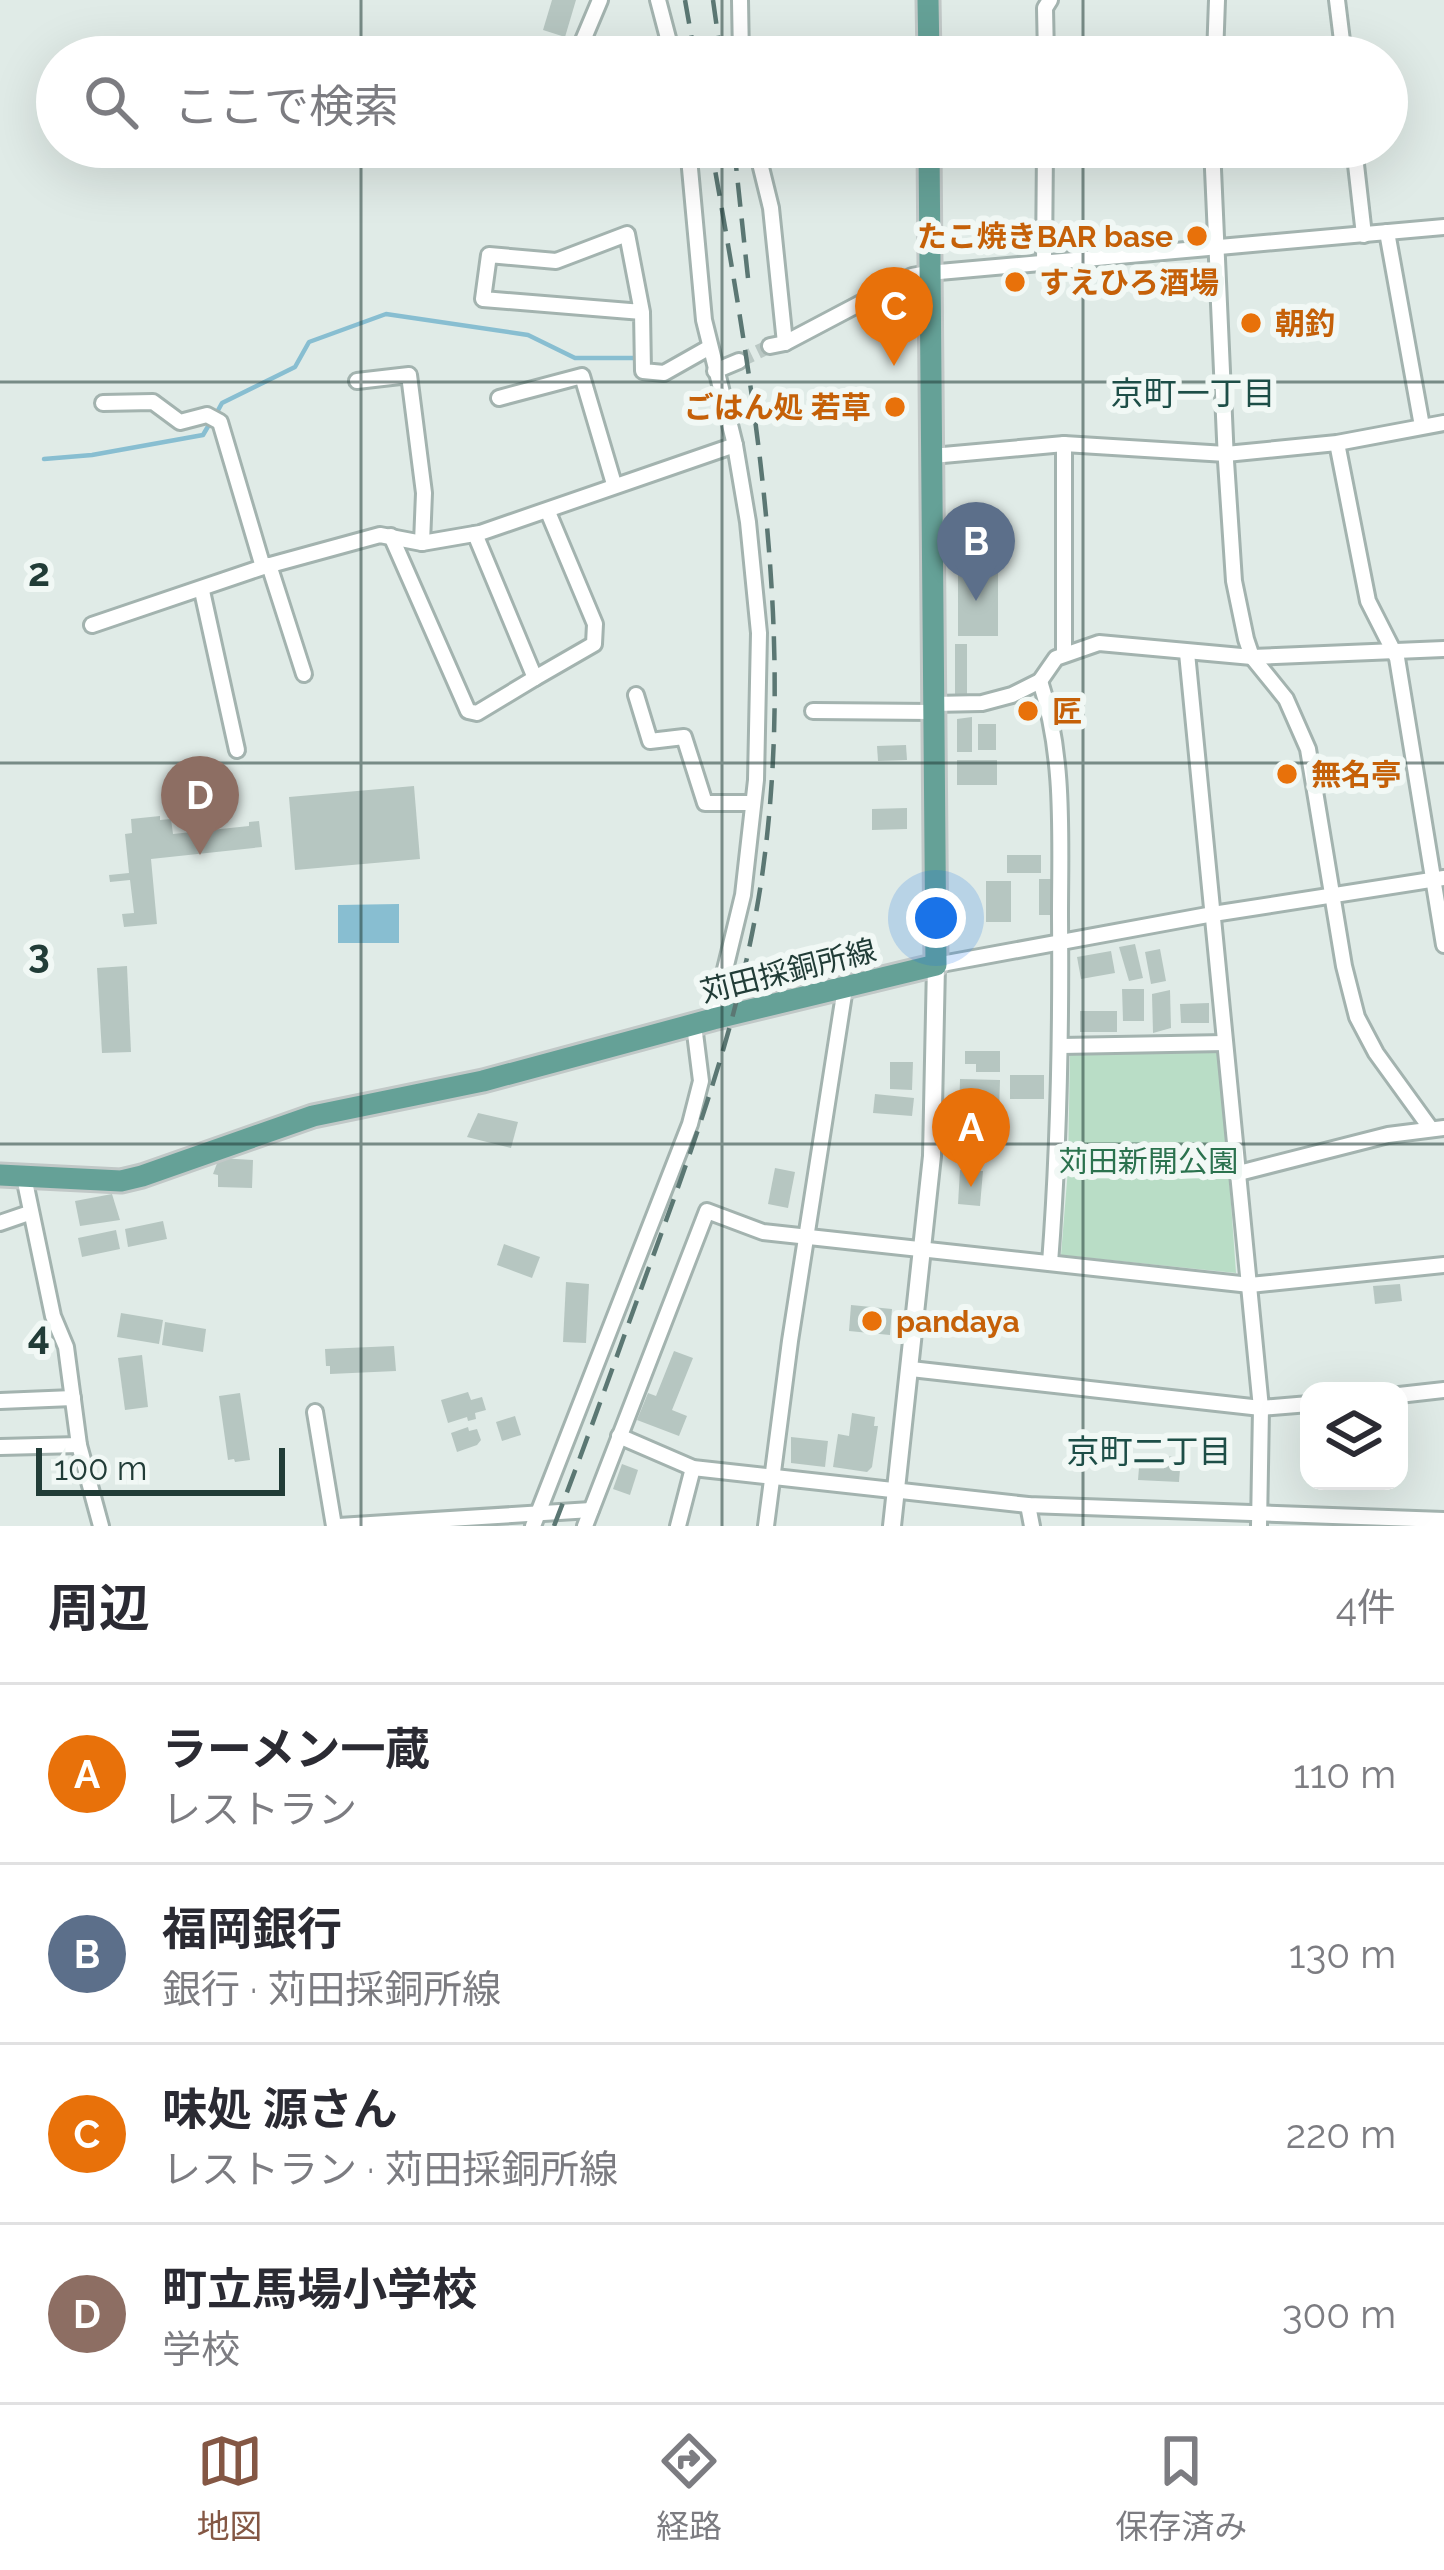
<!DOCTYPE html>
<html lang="ja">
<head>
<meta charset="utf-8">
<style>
	:root { --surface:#fff; --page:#f2f2f3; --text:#2b2b33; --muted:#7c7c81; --line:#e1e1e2; --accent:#845744 }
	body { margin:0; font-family:Raleway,"Noto Sans JP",sans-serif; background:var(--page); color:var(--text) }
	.controls { position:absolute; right:36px; bottom:36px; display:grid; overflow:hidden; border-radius:24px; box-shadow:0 12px 48px #0002 }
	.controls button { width:108px; height:108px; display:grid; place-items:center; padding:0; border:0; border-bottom:3px solid var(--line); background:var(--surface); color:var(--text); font:60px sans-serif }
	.scale { position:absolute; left:36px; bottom:30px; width:249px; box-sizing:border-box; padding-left:12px; border:6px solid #213c37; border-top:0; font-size:33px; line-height:42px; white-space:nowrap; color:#213c37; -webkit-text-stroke:9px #f1f8f5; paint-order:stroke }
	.you { position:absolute; left:936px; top:918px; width:42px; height:42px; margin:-30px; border:9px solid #fff; border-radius:50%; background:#1a73e8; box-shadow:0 0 0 18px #1a73e833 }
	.badge { display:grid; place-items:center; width:78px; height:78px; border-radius:50%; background:var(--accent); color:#fff; font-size:39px; font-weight:700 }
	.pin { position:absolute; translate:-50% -99px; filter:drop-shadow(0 3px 6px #0008) }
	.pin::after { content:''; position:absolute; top:63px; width:42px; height:36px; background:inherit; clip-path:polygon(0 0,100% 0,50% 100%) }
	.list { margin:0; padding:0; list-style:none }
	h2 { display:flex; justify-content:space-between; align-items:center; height:156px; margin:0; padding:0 48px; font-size:51px }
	h2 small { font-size:39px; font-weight:400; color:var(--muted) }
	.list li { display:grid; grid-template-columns:78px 1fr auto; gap:36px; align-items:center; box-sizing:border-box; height:180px; padding:0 48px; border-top:3px solid var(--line) }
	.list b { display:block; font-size:45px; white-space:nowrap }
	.list p { margin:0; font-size:39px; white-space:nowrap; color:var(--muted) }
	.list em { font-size:39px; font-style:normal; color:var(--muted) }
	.icon { flex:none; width:66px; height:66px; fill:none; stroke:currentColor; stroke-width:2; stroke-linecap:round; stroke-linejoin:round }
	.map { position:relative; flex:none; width:1444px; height:1526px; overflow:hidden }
	.search { position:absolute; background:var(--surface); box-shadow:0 12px 48px #0002; left:36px; right:36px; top:36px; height:132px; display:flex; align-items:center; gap:30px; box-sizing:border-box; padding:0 42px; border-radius:66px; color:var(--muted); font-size:45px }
	.sheet { height:876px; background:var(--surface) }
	nav { display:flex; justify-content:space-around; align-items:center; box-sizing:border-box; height:168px; border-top:3px solid var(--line); background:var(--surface); font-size:33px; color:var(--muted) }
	nav a { display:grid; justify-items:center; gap:6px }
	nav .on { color:var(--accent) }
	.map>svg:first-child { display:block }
	.green { fill:#b9ddc6 }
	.water { fill:#88bed1 }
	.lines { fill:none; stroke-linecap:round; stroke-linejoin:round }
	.stream { stroke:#88bed1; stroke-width:4.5 }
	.building { fill:#b6c6c1 }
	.minor-tunnel { stroke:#bac8c4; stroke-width:14; stroke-dasharray:14 7; stroke-linecap:butt }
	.minor-casing { stroke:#a3b3af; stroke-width:20 }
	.tertiary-casing { stroke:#a3b3af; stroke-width:22 }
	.primary-casing { stroke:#c1c8c7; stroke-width:27 }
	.minor { stroke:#fff; stroke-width:14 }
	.tertiary { stroke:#fff; stroke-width:16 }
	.primary { stroke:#65a197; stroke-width:21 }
	.rail { stroke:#5b7773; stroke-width:4.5; stroke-dasharray:24 12; stroke-linecap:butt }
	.grid { fill:none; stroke:#213c37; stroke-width:3; stroke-opacity:0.55 }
	.food-dot { fill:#e8710a; stroke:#f1f8f5; stroke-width:4.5 }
	.labels { text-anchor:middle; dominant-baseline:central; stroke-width:12; stroke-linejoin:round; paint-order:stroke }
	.food-label { font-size:30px; font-weight:bold; fill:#c56008; stroke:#f1f8f5; text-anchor:start }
	.street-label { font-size:30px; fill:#213c37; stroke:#f1f8f5 }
	.park-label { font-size:30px; fill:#2b724e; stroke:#f1f8f5 }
	.neighbourhood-label { font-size:33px; fill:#1d4e47; stroke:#f1f8f5 }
	.grid-label { font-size:39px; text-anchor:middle; font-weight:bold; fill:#213c37; stroke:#f1f8f5; stroke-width:12; stroke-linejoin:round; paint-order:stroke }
</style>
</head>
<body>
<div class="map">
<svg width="1444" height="1526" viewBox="0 0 1444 1526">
	<rect width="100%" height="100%" fill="#e0ebe7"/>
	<!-- green -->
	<path class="green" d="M1220,1050L1236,1273L1061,1255L1068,1169L1070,1054Z"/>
	<!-- water -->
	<path class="water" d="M399,904V943H338V905Z"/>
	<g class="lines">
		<!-- stream -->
		<g class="stream">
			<path d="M216,414L222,403L295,367L309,342L386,314L528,335L575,358H637"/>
			<path d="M44,459L92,455L203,435L210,423"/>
		</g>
	</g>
	<!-- building -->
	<g class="building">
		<path d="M552,0H576L565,37L543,30Z"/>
		<rect x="958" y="571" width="40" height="65"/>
		<rect x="955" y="644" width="12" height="50"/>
		<path d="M972,717V752H957V719Z"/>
		<rect x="978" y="724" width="18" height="26"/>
		<path d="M906,745L907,760L878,761L877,746Z"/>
		<rect x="957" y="760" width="40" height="25"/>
		<path d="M414,786L420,859L295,870L289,797Z"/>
		<path d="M907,808V829L872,830V809Z"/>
		<path d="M160,816V820L171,819L173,834L249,826V822L259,821L262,847L151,859L157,924L124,927L122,914L134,913L130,880L110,882L109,875L129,873L125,834L132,833L131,819Z"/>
		<rect x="1007" y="855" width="34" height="18"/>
		<rect x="1039" y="879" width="12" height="36"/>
		<rect x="986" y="881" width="25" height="41"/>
		<path d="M1135,944L1143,978L1129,981L1119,947Z"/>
		<path d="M1160,949L1166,981L1151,984L1145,952Z"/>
		<path d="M1111,951L1115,973L1081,979L1077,957Z"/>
		<path d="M127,966L131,1052L102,1053L97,968Z"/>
		<path d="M1122,989H1144V1021H1123Z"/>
		<path d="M1170,990L1171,1028L1153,1033L1152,994Z"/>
		<path d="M1209,1003V1023H1181L1180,1004Z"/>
		<rect x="1080" y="1011" width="37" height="21"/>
		<path d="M965,1051H1000V1072H976V1064H965Z"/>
		<path d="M890,1062H913L912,1090L890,1089Z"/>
		<rect x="1010" y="1075" width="34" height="24"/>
		<path d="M960,1079L1000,1080L999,1114H959Z"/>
		<path d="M875,1094L914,1098L912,1116L873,1113Z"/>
		<path d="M478,1113L518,1122L511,1148L467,1137Z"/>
		<path d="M967,1119L999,1121L1001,1141L967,1140Z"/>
		<path d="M219,1158L253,1160L252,1188L218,1187V1175L213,1174Z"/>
		<path d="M775,1168L795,1172L788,1208L768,1204Z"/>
		<path d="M960,1170L983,1171L980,1206L958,1204Z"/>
		<path d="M112,1194L120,1220L80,1226L75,1201Z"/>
		<path d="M163,1221L167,1239L128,1247L125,1229Z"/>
		<path d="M116,1230L120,1249L82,1257L78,1238Z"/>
		<path d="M504,1244L540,1257L532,1278L497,1265Z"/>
		<path d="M566,1282L589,1284L586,1343L563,1342Z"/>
		<path d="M1400,1284L1402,1301L1375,1304L1373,1286Z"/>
		<path d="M851,1305L892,1309L890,1335L849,1331Z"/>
		<path d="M121,1313L163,1320L159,1344L117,1337Z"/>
		<path d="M165,1322L206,1329L203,1352L162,1345Z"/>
		<path d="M394,1346L396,1371L330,1374V1366H326L325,1349Z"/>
		<path d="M674,1351L693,1358L672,1410L687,1416L679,1436L637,1420L648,1393L656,1396Z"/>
		<path d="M142,1355L148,1407L125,1410L118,1358Z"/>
		<path d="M468,1392L471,1400L482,1397L486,1410L475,1413L476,1419L468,1421L467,1417L448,1423L441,1400Z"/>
		<path d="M240,1393L250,1460L235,1462L234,1459L228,1460L219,1396Z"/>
		<path d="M852,1413L875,1417L874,1426H878L872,1467L867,1472L833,1467L838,1434L849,1436Z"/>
		<path d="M515,1416L521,1435L502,1441L496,1422Z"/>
		<path d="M468,1427L469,1431L477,1429L481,1440L477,1445L457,1452L451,1433Z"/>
		<path d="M791,1437L828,1441L825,1467L791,1463Z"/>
		<path d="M1140,1455L1181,1457L1179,1482L1138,1480Z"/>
		<path d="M622,1464L638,1470L630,1495L613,1489Z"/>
	</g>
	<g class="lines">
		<!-- minor-tunnel -->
		<path class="minor-tunnel" d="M739,361L770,346"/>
		<defs>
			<g id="minor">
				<path d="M658,0L673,57"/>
				<path d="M740,0L741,57"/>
				<path d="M1337,0L1344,57"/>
				<path d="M576,57L600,0"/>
				<path d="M1046,57L1045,8L1050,0"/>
				<path d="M1215,57L1217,0"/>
				<path d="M688,147L704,320L735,445L748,522L759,633L756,780L743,895L713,1019"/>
				<path d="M756,147L771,208L785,343"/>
				<path d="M1212,147L1226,461L1234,581L1246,639L1252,657L1286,699L1308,749L1344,966L1357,1017L1376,1053L1431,1129"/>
				<path d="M1354,147L1364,235"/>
				<path d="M1387,232L1422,426"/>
				<path d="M1044,264L1045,147"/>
				<path d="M642,312L627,234L556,261L489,255L483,299L642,312L643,371L664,373L710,347"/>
				<path d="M770,346L785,343L912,276L928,273L1444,227"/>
				<path d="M715,371L739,361"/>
				<path d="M357,381L409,375L424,493L422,543"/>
				<path d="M499,398L582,376L614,484"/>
				<path d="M103,403L153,402L180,422L207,415L220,422L263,567"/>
				<path d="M1337,443L1368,601L1397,658L1444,945"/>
				<path d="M1064,444V653"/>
				<path d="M932,456L1064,444L1226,454L1337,443L1444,423"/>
				<path d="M475,534L535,678L594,644L595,624L548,512"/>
				<path d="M391,536L468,711L477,713L535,678"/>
				<path d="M269,565L304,674"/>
				<path d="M202,591L237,750"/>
				<path d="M92,625L263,567L380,535L422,543L480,533L735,445"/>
				<path d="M1187,653L1261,1408L1259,1526"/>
				<path d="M1040,681C1065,757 1060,836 1060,916C1061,1032 1059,1147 1050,1263"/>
				<path d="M636,695L650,741L684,737L705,803H753"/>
				<path d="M933,704L982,703L1012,695L1040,681L1056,658L1099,643L1252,657L1444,649"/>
				<path d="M813,711L933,712"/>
				<path d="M936,965L1213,914L1444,878"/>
				<path d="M1061,1046L1225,1043"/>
				<path d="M1239,1173L1388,1135L1444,1128"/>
				<path d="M24,1177L53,1316L66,1347L79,1445L101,1526"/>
				<path d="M0,1223L29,1213"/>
				<path d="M911,1369L1261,1408L1309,1404"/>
				<path d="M1399,1395L1444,1390"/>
				<path d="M0,1401L73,1398"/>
				<path d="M315,1412L334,1526"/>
				<path d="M619,1436L693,1468L1028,1505L1444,1520"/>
				<path d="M0,1447L79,1445"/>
				<path d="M1028,1505L1032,1526"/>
				<path d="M339,1526L591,1510"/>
				<path d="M533,1526L690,1124L701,1081L694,1025"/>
				<path d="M585,1526L707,1211L763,1232L1250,1285L1444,1265"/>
				<path d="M678,1526L693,1468"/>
				<path d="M766,1526L790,1341L845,988"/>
			</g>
			<path id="tertiary" d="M892,1526L932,1156L936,965"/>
			<g id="primary">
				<path d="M928,0L929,57"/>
				<path d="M0,1175L121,1181L142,1176L313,1116L483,1081L713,1019L936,965L929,147"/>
			</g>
		</defs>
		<!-- minor casing -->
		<use href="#minor" class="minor-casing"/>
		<!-- tertiary casing -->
		<use href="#tertiary" class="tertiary-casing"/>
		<!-- primary casing -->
		<use href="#primary" class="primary-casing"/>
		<!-- minor -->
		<use href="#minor" class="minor"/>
		<!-- tertiary -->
		<use href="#tertiary" class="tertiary"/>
		<!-- primary -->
		<use href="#primary" class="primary"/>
		<!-- rail -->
		<g class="rail">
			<path d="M685,0L695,57"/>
			<path d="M713,0L721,57"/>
			<path d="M734,147L748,278"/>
			<path d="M554,1526C587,1441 617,1355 648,1270C696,1139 744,1008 763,869C796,626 753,386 711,147"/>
		</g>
	</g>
	<!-- grid -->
	<path class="grid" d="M361,0V57M722,0V57M1083,0V57M361,147V1526M722,147V1526M1083,147V1526M0,382H1444M0,763H1444M0,1144H1444"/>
	<!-- markers -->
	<g class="food-dot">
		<circle cx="1197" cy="236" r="12"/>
		<circle cx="1015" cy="282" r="12"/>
		<circle cx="1251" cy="323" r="12"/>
		<circle cx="895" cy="407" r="12"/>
		<circle cx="1028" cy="711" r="12"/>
		<circle cx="1287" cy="774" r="12"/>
		<circle cx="872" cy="1321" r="12"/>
	</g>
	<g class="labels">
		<!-- food labels -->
		<g class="food-label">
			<text x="1173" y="236" text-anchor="end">たこ焼きBAR base</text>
			<text x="1039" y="282">すえひろ酒場</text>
			<text x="1275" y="323">朝釣</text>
			<text x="871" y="407" text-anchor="end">ごはん処 若草</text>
			<text x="1052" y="711">匠</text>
			<text x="1311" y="774">無名亭</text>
			<text x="896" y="1321">pandaya</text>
		</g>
		<!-- street labels -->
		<g class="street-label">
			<text transform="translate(788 971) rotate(-14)">苅田採銅所線</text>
		</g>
		<!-- park labels -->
		<g class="park-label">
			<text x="1148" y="1161">苅田新開公園</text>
		</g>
		<!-- neighbourhood labels -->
		<g class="neighbourhood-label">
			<text x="1193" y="393">京町一丁目</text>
			<text x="1149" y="1451">京町二丁目</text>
		</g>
	</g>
	<g class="grid-label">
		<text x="39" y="586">2</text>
		<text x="39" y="967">3</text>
		<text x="39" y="1349">4</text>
	</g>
</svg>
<div class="controls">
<button><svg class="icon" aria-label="layers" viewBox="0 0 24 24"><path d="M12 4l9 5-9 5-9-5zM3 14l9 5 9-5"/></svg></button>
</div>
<div class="scale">100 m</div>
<div class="you"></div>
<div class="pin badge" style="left:971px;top:1187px;background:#e8710a">A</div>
<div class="pin badge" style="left:976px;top:601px;background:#5c6f8a">B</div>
<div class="pin badge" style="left:894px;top:366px;background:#e8710a">C</div>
<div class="pin badge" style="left:200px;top:855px;background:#8d6e63">D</div>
<div class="search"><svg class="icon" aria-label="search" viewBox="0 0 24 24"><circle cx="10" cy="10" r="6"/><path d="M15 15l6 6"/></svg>ここで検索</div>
</div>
<section class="sheet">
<h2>周辺<small>4件</small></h2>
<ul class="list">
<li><span class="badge" style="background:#e8710a">A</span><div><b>ラーメン一蔵</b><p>レストラン</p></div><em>110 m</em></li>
<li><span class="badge" style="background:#5c6f8a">B</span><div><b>福岡銀行</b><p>銀行 · 苅田採銅所線</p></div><em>130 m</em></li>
<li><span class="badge" style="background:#e8710a">C</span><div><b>味処 源さん</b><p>レストラン · 苅田採銅所線</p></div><em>220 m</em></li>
<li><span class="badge" style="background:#8d6e63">D</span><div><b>町立馬場小学校</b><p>学校</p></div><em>300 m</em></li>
</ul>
</section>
<nav>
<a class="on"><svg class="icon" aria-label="map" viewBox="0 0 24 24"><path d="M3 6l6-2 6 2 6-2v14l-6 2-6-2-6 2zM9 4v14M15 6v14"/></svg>地図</a>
<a><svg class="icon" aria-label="directions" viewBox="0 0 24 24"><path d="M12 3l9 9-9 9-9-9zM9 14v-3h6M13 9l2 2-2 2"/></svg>経路</a>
<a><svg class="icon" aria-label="saved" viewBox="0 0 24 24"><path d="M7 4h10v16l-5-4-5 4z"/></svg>保存済み</a>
</nav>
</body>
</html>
